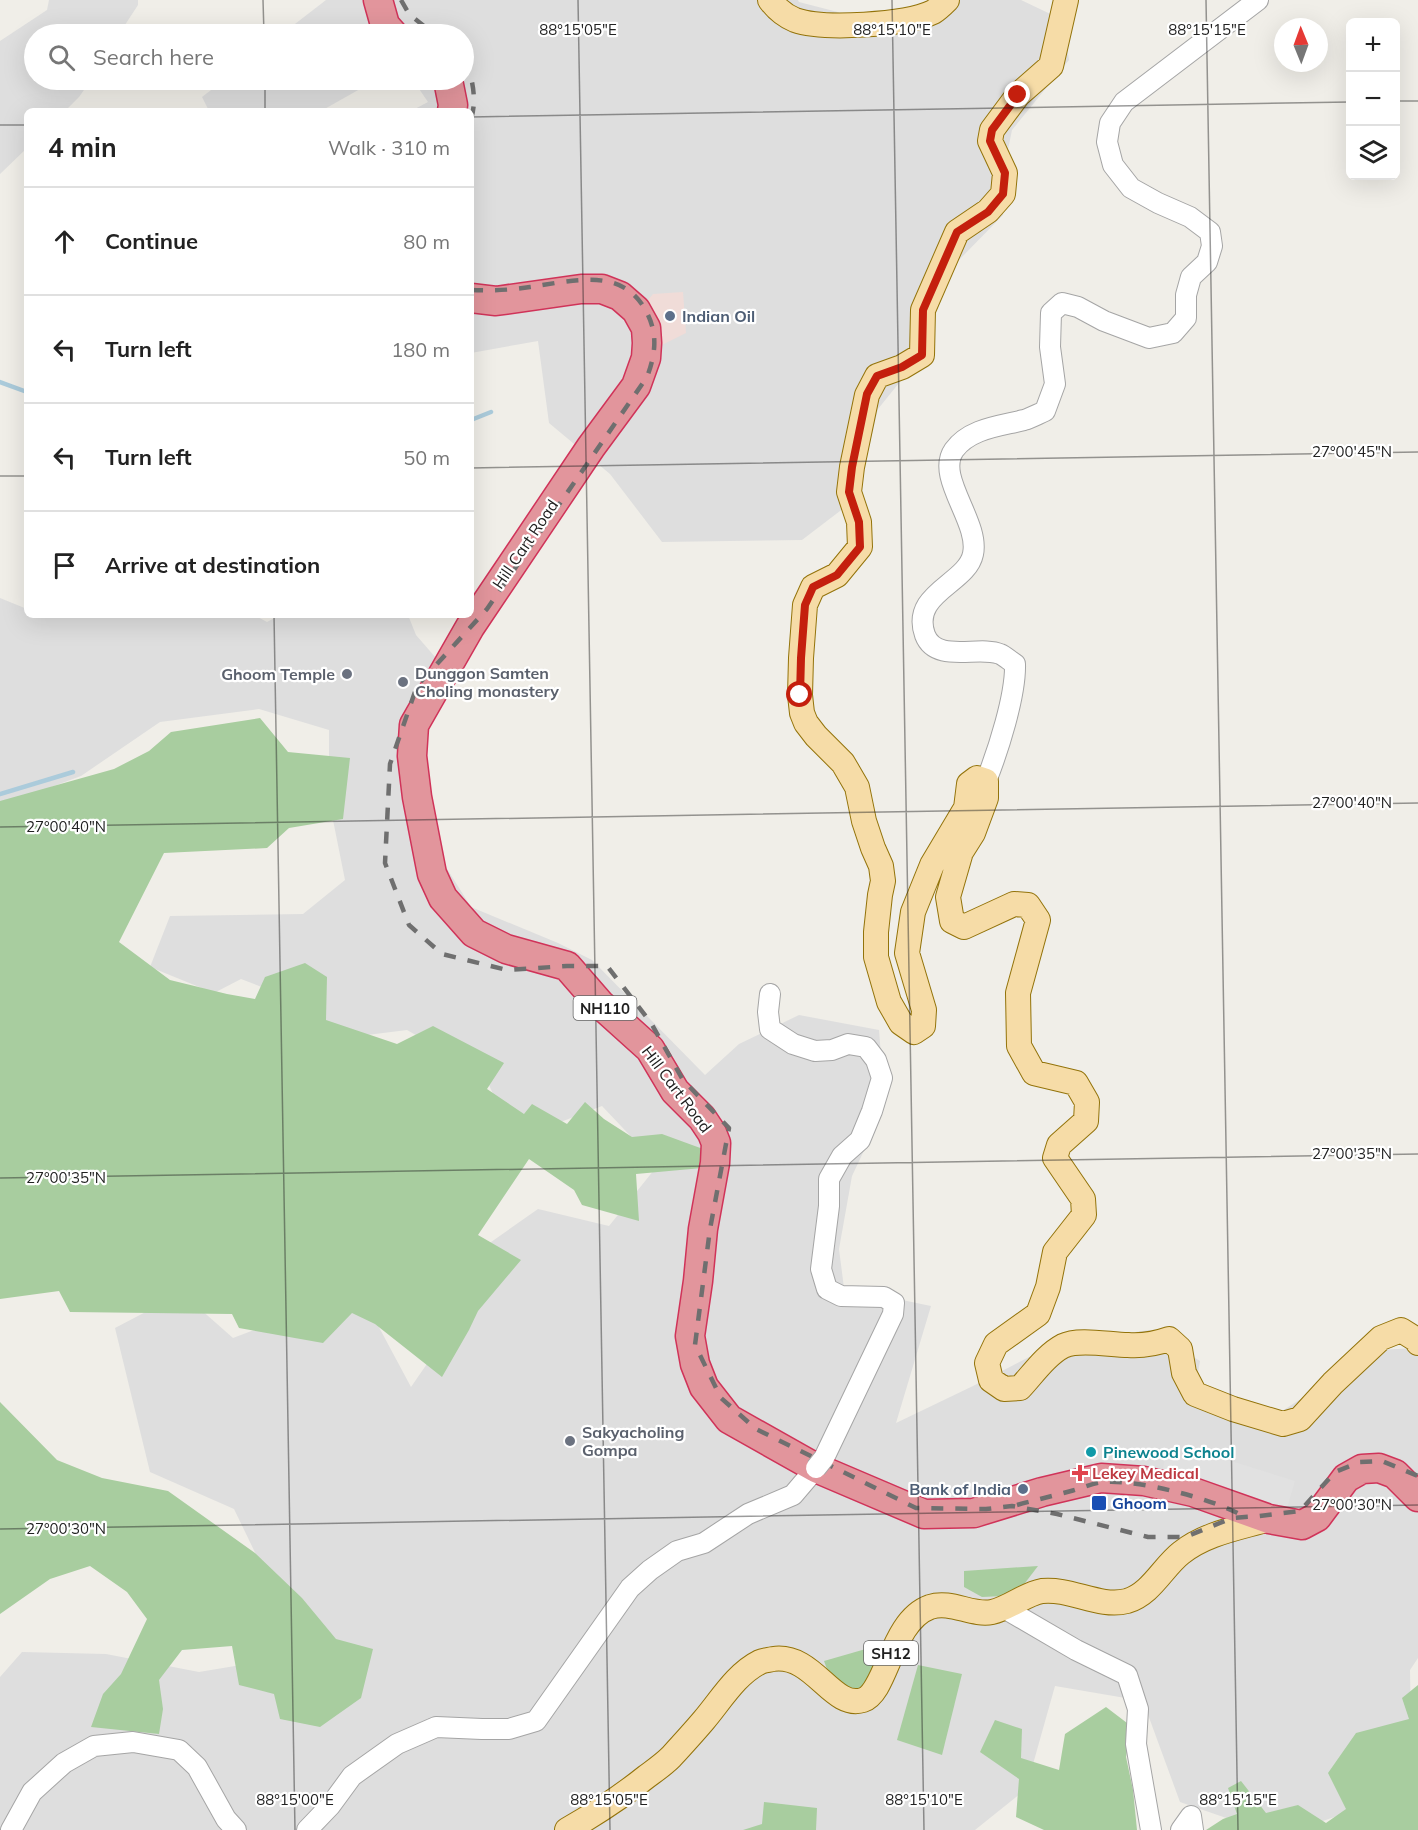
<!DOCTYPE html>
<html lang="en">
<head>
<meta charset="utf-8">
<style>
	:root { --surface:#fff; --page:#f2f2f2; --text:#222; --muted:#767676; --line:#e0e0e0 }
	body { margin:0; font-family:Mulish,sans-serif; background:var(--page); color:var(--text) }
	.controls { position:absolute; right:18px; top:18px; display:grid; overflow:hidden; border-radius:9px; box-shadow:0 6px 24px #0002 }
	.controls button { width:54px; height:54px; display:grid; place-items:center; padding:0; border:0; border-bottom:2px solid var(--line); background:var(--surface); color:var(--text); font:30px sans-serif }
	.compass { position:absolute; left:1274px; top:18px; width:54px; height:54px; border-radius:50%; background:var(--surface); box-shadow:0 6px 24px #0002; rotate:359deg }
	.stop { position:absolute; width:18px; height:18px; margin:-14px; border:4px solid #c41f0d; border-radius:50%; background:#fff }
	.stop.end { background:#c41f0d; border-color:#fff; box-shadow:0 2px 6px #0008 }
	.list { margin:0; padding:0; list-style:none }
	h2 { display:flex; justify-content:space-between; align-items:center; height:78px; margin:0; padding:0 24px; font-size:26px }
	h2 small { font-size:20px; font-weight:400; color:var(--muted) }
	.list li { display:grid; grid-template-columns:39px 1fr auto; gap:18px; align-items:center; box-sizing:border-box; height:108px; padding:0 24px; border-top:2px solid var(--line) }
	.list b { display:block; font-size:22px; white-space:nowrap }
	.list em { font-size:20px; font-style:normal; color:var(--muted) }
	.icon { flex:none; width:33px; height:33px; fill:none; stroke:currentColor; stroke-width:2; stroke-linecap:round; stroke-linejoin:round }
	.map { position:relative; flex:none; width:1418px; height:1830px; overflow:hidden }
	.search { position:absolute; background:var(--surface); box-shadow:0 6px 24px #0002; left:24px; top:24px; width:450px; height:66px; display:flex; align-items:center; gap:15px; box-sizing:border-box; padding:0 21px; border-radius:33px; color:var(--muted); font-size:22px }
	.panel { position:absolute; background:var(--surface); box-shadow:0 6px 24px #0002; left:24px; top:108px; width:450px; height:510px; border-radius:9px }
	.map>svg:first-child { display:block }
	.residential { fill:#dedede }
	.commercial { fill:#f0dcd8 }
	.forest { fill:#a8cd9f }
	.parking { fill:#e1e1e1 }
	.lines { fill:none; stroke-linecap:round; stroke-linejoin:round }
	.stream { stroke:#abcbdb; stroke-width:4.5 }
	.minor-casing { stroke:#a5a5a5; stroke-width:22 }
	.major-casing { stroke:#93730a; stroke-width:26 }
	.highway-casing { stroke:#d03359; stroke-width:31 }
	.minor { stroke:#fff; stroke-width:20 }
	.major { stroke:#f6dca7; stroke-width:24 }
	.highway { stroke:#e2959c; stroke-width:28 }
	.rail { stroke:#6f6f6f; stroke-width:4.5; stroke-dasharray:12 12; stroke-linecap:butt }
	.minor-bridge-casing { stroke:#a5a5a5; stroke-width:22; stroke-linecap:butt }
	.minor-bridge { stroke:#fff; stroke-width:20 }
	.route { stroke:#c41f0d; stroke-width:8 }
	.ticks { fill:none; stroke:#212121; stroke-width:1.5; stroke-opacity:0.45 }
	.service-dot { fill:#5c6f8a; stroke:#fff; stroke-width:2 }
	.worship-dot { fill:#6b7280; stroke:#fff; stroke-width:2 }
	.culture-dot { fill:#0f9aa8; stroke:#fff; stroke-width:2 }
	.health-dot { fill:#e0444e; stroke:#fff; stroke-width:2 }
	.transit-dot { fill:#1a4fb4; stroke:#fff; stroke-width:2 }
	.labels { text-anchor:middle; dominant-baseline:central; stroke-width:4.5; stroke-linejoin:round; paint-order:stroke }
	.shield { fill:#fff; stroke:#646464; stroke-width:1.5 }
	.shield-label { font-size:15px; font-weight:bold; fill:#212121 }
	.service-label { font-size:16px; font-weight:bold; fill:#4e5e75; stroke:#fff; text-anchor:start }
	.street-label { font-size:16px; fill:#212121; stroke:#fff }
	.worship-label { font-size:16px; font-weight:bold; fill:#5b616d; stroke:#fff; text-anchor:start }
	.culture-label { font-size:16px; font-weight:bold; fill:#0d838f; stroke:#fff; text-anchor:start }
	.health-label { font-size:16px; font-weight:bold; fill:#be3a42; stroke:#fff; text-anchor:start }
	.transit-label { font-size:16px; font-weight:bold; fill:#164399; stroke:#fff; text-anchor:start }
	.ticks-label { font-size:15px; text-anchor:middle; fill:#212121; stroke:#fff; stroke-width:4.5; stroke-linejoin:round; paint-order:stroke }
</style>
</head>
<body>
<div class="map">
<svg width="1418" height="1830" viewBox="0 0 1418 1830">
	<rect width="100%" height="100%" fill="#f0eee8"/>
	<!-- residential -->
	<g class="residential">
		<path d="M49,0H138V5L119,34H34V80H91L79,97L65,111H27V148L0,174V41L47,10Z"/>
		<path d="M326,0H798L799,2L857,17L910,19L933,0H1021L1063,20L1069,60L1012,130L1006,159L1003,215L957,262L903,378L878,409L857,498L802,540L662,542L610,474L549,423L538,341L471,353V111H411L428,102L413,80H464V34H282Z"/>
		<path d="M224,80H376L321,111H209L202,97Z"/>
		<path d="M0,598L27,609V615H41L49,618L52,615H254L267,622L280,615H408L416,635L456,681L421,725L439,856L471,907L558,943L592,960L705,1075L739,1044L799,1015L879,1030L885,1106L852,1176L839,1249L844,1288L931,1306L896,1423L973,1386L1054,1344L1149,1330L1200,1361L1195,1390L1276,1415L1376,1350L1418,1348V1658L1410,1670L1412,1790L1297,1830H1261L1180,1802L1143,1701L1055,1686L1026,1789L975,1830H0V1677L22,1652L106,1654L199,1672L276,1659L281,1606L234,1509L150,1472L115,1328L182,1293L233,1338L309,1309L366,1303L411,1387L460,1316L484,1247L538,1209L609,1226L658,1165L602,1106L514,1140L484,1074L407,1030L319,1041L282,995L241,979L214,993L150,967L170,916L303,914L345,880L329,800V730L259,709L160,722L81,776L0,806Z"/>
	</g>
	<!-- commercial -->
	<path class="commercial" d="M683,292L686,333L662,345L657,321L648,300L653,294Z"/>
	<!-- forest -->
	<g class="forest">
		<path d="M260,718L288,752L350,758L343,819L289,828L267,848L164,853L119,942L170,980L227,994L255,999L265,977L305,963L327,977L326,1020L397,1044L433,1026L504,1063L487,1089L524,1114L532,1104L567,1124L585,1102L604,1119L632,1137L662,1134L703,1149L702,1168L636,1174L639,1221L582,1205L574,1190L529,1159L478,1235L521,1260L478,1311L469,1330L442,1377L375,1324L352,1313L323,1343L239,1328L232,1314L70,1312L59,1291L0,1299V801L114,769L149,751L171,732Z"/>
		<path d="M0,1402L57,1460L102,1478L168,1491L255,1553L302,1598L336,1639L373,1649L361,1698L320,1727L280,1719L274,1694L239,1685L232,1646L182,1650L159,1680L163,1709L159,1734L91,1727L103,1694L121,1674L147,1619L127,1592L90,1566L50,1579L0,1614Z"/>
		<path d="M1038,1566L1022,1587L1003,1596L982,1597L964,1587V1571Z"/>
		<path d="M890,1642L869,1689L853,1693L831,1680L824,1661Z"/>
		<path d="M918,1665L962,1674L942,1755L897,1740Z"/>
		<path d="M1418,1685V1830H1206L1223,1819L1237,1814L1228,1788L1241,1781L1266,1813L1298,1805L1326,1823L1346,1809L1328,1773L1356,1733L1409,1719L1402,1698Z"/>
		<path d="M1106,1707L1131,1726L1126,1757L1133,1790L1137,1830H1044L1016,1817L1019,1779L980,1752L995,1720L1022,1729L1021,1758L1059,1770L1065,1734Z"/>
		<path d="M764,1802L817,1808L816,1830H743L762,1824Z"/>
	</g>
	<!-- parking -->
	<path class="parking" d="M1215,1456L1295,1481L1287,1508L1218,1486L1162,1472L1165,1459Z"/>
	<g class="lines">
		<!-- stream -->
		<g class="stream">
			<path d="M0,382L27,392"/>
			<path d="M471,420L491,412"/>
			<path d="M0,794L73,772"/>
		</g>
		<defs>
			<g id="minor">
				<path d="M986,781C998,751 1016,695 1015,664C1010,661 1005,656 1000,654C979,645 936,664 925,635C910,593 967,584 973,554C980,522 935,477 954,450C970,428 1001,426 1024,420C1031,418 1038,414 1045,411L1055,384L1050,347L1051,313L1062,303L1078,307L1104,321L1149,338L1173,333L1186,318V295L1191,277L1207,262L1212,246L1210,232L1190,217L1158,203L1131,188L1113,165L1107,142L1110,123L1124,102L1258,0"/>
				<path d="M770,994L768,1012L770,1029L793,1044L815,1051L832,1050L848,1044L866,1047L876,1060L882,1078L872,1111L860,1140L842,1156L829,1179V1206L821,1269L827,1289L841,1296L884,1297L894,1303L893,1314L824,1458"/>
				<path d="M1004,1608L1076,1650L1127,1675L1138,1709L1136,1744L1151,1830"/>
				<path d="M11,1830L32,1792L64,1763L94,1746L133,1742L179,1750L197,1767L226,1819L236,1830"/>
				<path d="M307,1830L330,1806L352,1776L397,1744L436,1727L482,1729H509L536,1721L630,1588L650,1570L677,1551L704,1543L748,1514L793,1495L816,1468"/>
				<path d="M1181,1830L1191,1816L1193,1830"/>
			</g>
			<g id="major">
				<path d="M770,0C776,8 785,16 795,20C823,30 906,25 933,12C938,9 943,4 947,0"/>
				<path d="M1066,0L1051,66L1018,95L992,130L990,141L1005,173L1003,194L988,211L957,232L923,310L922,355L902,367L877,376L867,395L852,467L849,492L859,522L860,547L837,575L813,587L805,605L801,658L800,695L802,713L806,723L816,736L843,763L857,787L864,821L873,848L881,866L883,881L880,895L876,932V957L889,1002L901,1023L914,1032L923,1026L924,1010L907,953L913,912L932,865L966,808L969,784L977,778L986,781V798L973,833L961,852L948,897L952,921L964,927L1014,904L1028,905L1038,920L1018,993L1019,1046L1034,1073L1076,1083L1087,1102L1086,1121L1059,1145L1055,1158L1083,1199L1084,1215L1055,1252L1048,1287L1038,1314L996,1344L987,1363L991,1380L1004,1389L1020,1388C1033,1374 1046,1355 1063,1346C1079,1338 1110,1345 1128,1345C1143,1346 1155,1344 1169,1339L1180,1349L1184,1373L1195,1394L1233,1409L1283,1424L1300,1419L1333,1383L1381,1338L1401,1330L1417,1340L1418,1343"/>
				<path d="M567,1830C595,1814 621,1797 646,1777C654,1771 663,1765 671,1757C682,1745 693,1733 704,1720C721,1700 736,1674 760,1662C764,1660 769,1660 773,1659C814,1653 832,1710 863,1700C887,1692 891,1621 930,1607C951,1600 972,1616 992,1612C1010,1608 1025,1594 1042,1591C1071,1588 1099,1608 1127,1601C1151,1594 1163,1567 1181,1553C1206,1533 1239,1528 1269,1519"/>
			</g>
			<g id="highway">
				<path d="M378,0L385,25L393,34"/>
				<path d="M448,80L453,105L452,111"/>
				<path d="M471,298L496,301L581,289H602L620,296L636,310L646,328L647,343L646,358L636,386L591,447L470,627L414,725L412,756L417,797L432,874L443,898L474,933L506,949L567,966L600,1004L650,1049L675,1091L702,1118L712,1133L716,1143L715,1163L703,1229L698,1281L690,1336L695,1364L704,1387L729,1419L816,1468L924,1514L974,1513L1042,1492L1101,1478L1144,1481L1193,1492L1269,1519L1302,1525L1317,1517L1346,1478L1362,1469L1379,1468L1395,1474L1418,1497"/>
			</g>
		</defs>
		<!-- minor casing -->
		<use href="#minor" class="minor-casing"/>
		<!-- major casing -->
		<use href="#major" class="major-casing"/>
		<!-- highway casing -->
		<use href="#highway" class="highway-casing"/>
		<!-- minor -->
		<use href="#minor" class="minor"/>
		<!-- major -->
		<use href="#major" class="major"/>
		<!-- highway -->
		<use href="#highway" class="highway"/>
		<!-- rail -->
		<g class="rail">
			<path d="M401,0L409,14L434,34"/>
			<path d="M464,60C473,76 477,101 471,119"/>
			<path d="M471,290C491,291 511,290 530,287C573,281 625,265 648,315C658,336 655,356 647,377L487,609L417,686L390,764L385,863L409,925L442,954L507,970L567,966H607L651,1023L683,1080L729,1128L710,1229L695,1345L721,1398L756,1429L916,1508L986,1509L1012,1506L1057,1514L1148,1537H1185L1232,1518L1259,1516L1300,1511L1335,1472L1360,1462L1382,1461L1418,1476"/>
			<path d="M1017,1505C1035,1500 1053,1496 1071,1491C1082,1488 1095,1482 1106,1482C1140,1480 1214,1499 1243,1516"/>
		</g>
		<defs>
			<path id="minor-bridge" d="M816,1468L824,1458"/>
		</defs>
		<!-- minor-bridge casing -->
		<use href="#minor-bridge" class="minor-bridge-casing"/>
		<!-- minor-bridge -->
		<use href="#minor-bridge" class="minor-bridge"/>
	</g>
	<g class="lines">
		<!-- route -->
		<path class="route" d="M800,695L801,658L805,605L813,587L837,575L860,547L859,522L849,492L852,467L867,394L877,376L902,367L922,355L923,310L957,232L988,212L1003,194L1005,173L990,141L992,130L1018,95"/>
	</g>
	<!-- ticks -->
	<path class="ticks" d="M263,0L264,34M578,0L610,1830M892,0L924,1830M1206,0L1238,1830M265,80V111M1396,101H1418M471,117L1350,102M0,125H27M471,468L1418,452M0,476H27M274,615L295,1830M0,827L1418,803M0,1178L1418,1154M0,1529L1418,1505"/>
	<!-- markers -->
	<g class="service-dot">
		<circle cx="670" cy="316" r="6"/>
		<circle cx="1023" cy="1489" r="6"/>
	</g>
	<g class="worship-dot">
		<circle cx="347" cy="674" r="6"/>
		<circle cx="403" cy="682" r="6"/>
		<circle cx="570" cy="1441" r="6"/>
	</g>
	<circle class="culture-dot" cx="1091" cy="1452" r="6"/>
	<path class="health-dot" d="M1077 1464h6v6h6v6h-6v6h-6v-6h-6v-6h6z"/>
	<rect class="transit-dot" x="1091" y="1495" width="16" height="16" rx="3"/>
	<g class="labels">
		<!-- shield labels -->
		<g class="shield">
			<rect x="573.5" y="996" width="63" height="24" rx="4.5"/>
			<rect x="864" y="1641" width="54" height="24" rx="4.5"/>
		</g>
		<g class="shield-label">
			<text x="605" y="1008">NH110</text>
			<text x="891" y="1653">SH12</text>
		</g>
		<!-- service labels -->
		<g class="service-label">
			<text x="682" y="316">Indian Oil</text>
			<text x="1011" y="1489" text-anchor="end">Bank of India</text>
		</g>
		<!-- street labels -->
		<g class="street-label">
			<text transform="translate(525 544) rotate(-56)">Hill Cart Road</text>
			<text transform="translate(677 1089) rotate(53)">Hill Cart Road</text>
		</g>
		<!-- worship labels -->
		<g class="worship-label">
			<text x="415" y="673">Dunggon Samten<tspan x="415" dy="18">Choling monastery</tspan></text>
			<text x="335" y="674" text-anchor="end">Ghoom Temple</text>
			<text x="582" y="1432">Sakyacholing<tspan x="582" dy="18">Gompa</tspan></text>
		</g>
		<!-- culture labels -->
		<g class="culture-label">
			<text x="1103" y="1452">Pinewood School</text>
		</g>
		<!-- health labels -->
		<g class="health-label">
			<text x="1092" y="1473">Lekey Medical</text>
		</g>
		<!-- transit labels -->
		<g class="transit-label">
			<text x="1112" y="1503">Ghoom</text>
		</g>
	</g>
	<g class="ticks-label">
		<text x="578" y="35">88°15'05"E</text>
		<text x="892" y="35">88°15'10"E</text>
		<text x="1207" y="35">88°15'15"E</text>
		<text x="1352" y="457">27°00'45"N</text>
		<text x="1352" y="808">27°00'40"N</text>
		<text x="66" y="832">27°00'40"N</text>
		<text x="1352" y="1159">27°00'35"N</text>
		<text x="66" y="1183">27°00'35"N</text>
		<text x="1352" y="1510">27°00'30"N</text>
		<text x="66" y="1534">27°00'30"N</text>
		<text x="295" y="1805">88°15'00"E</text>
		<text x="609" y="1805">88°15'05"E</text>
		<text x="924" y="1805">88°15'10"E</text>
		<text x="1238" y="1805">88°15'15"E</text>
	</g>
</svg>
<div class="controls">
<button>+</button>
<button>−</button>
<button><svg class="icon" aria-label="layers" viewBox="0 0 24 24"><path d="M12 4l9 5-9 5-9-5zM3 14l9 5 9-5"/></svg></button>
</div>
<svg class="compass" viewBox="-18 -18 36 36"><path d="M0-13l5 13h-10z" fill="#e53935"/><path d="M0 13l5-13h-10z" fill="#767676"/></svg>
<div class="stop" style="left:800px;top:695px"></div>
<div class="stop end" style="left:1018px;top:95px"></div>
<div class="search"><svg class="icon" aria-label="search" viewBox="0 0 24 24"><circle cx="10" cy="10" r="6"/><path d="M15 15l6 6"/></svg>Search here</div>
<section class="panel">
<h2>4 min<small>Walk · 310 m</small></h2>
<ul class="list">
<li><svg class="icon" aria-label="ahead" viewBox="0 0 24 24"><path d="M12 20V5M6 11l6-6 6 6"/></svg><div><b>Continue</b></div><em>80 m</em></li>
<li><svg class="icon" aria-label="left" viewBox="0 0 24 24"><path d="M17 20v-9H6M10 6l-5 5 5 5"/></svg><div><b>Turn left</b></div><em>180 m</em></li>
<li><svg class="icon" aria-label="left" viewBox="0 0 24 24"><path d="M17 20v-9H6M10 6l-5 5 5 5"/></svg><div><b>Turn left</b></div><em>50 m</em></li>
<li><svg class="icon" aria-label="arrive" viewBox="0 0 24 24"><path d="M6 21V4h12l-3 4 3 4H6"/></svg><div><b>Arrive at destination</b></div></li>
</ul>
</section>
</div>
</body>
</html>
